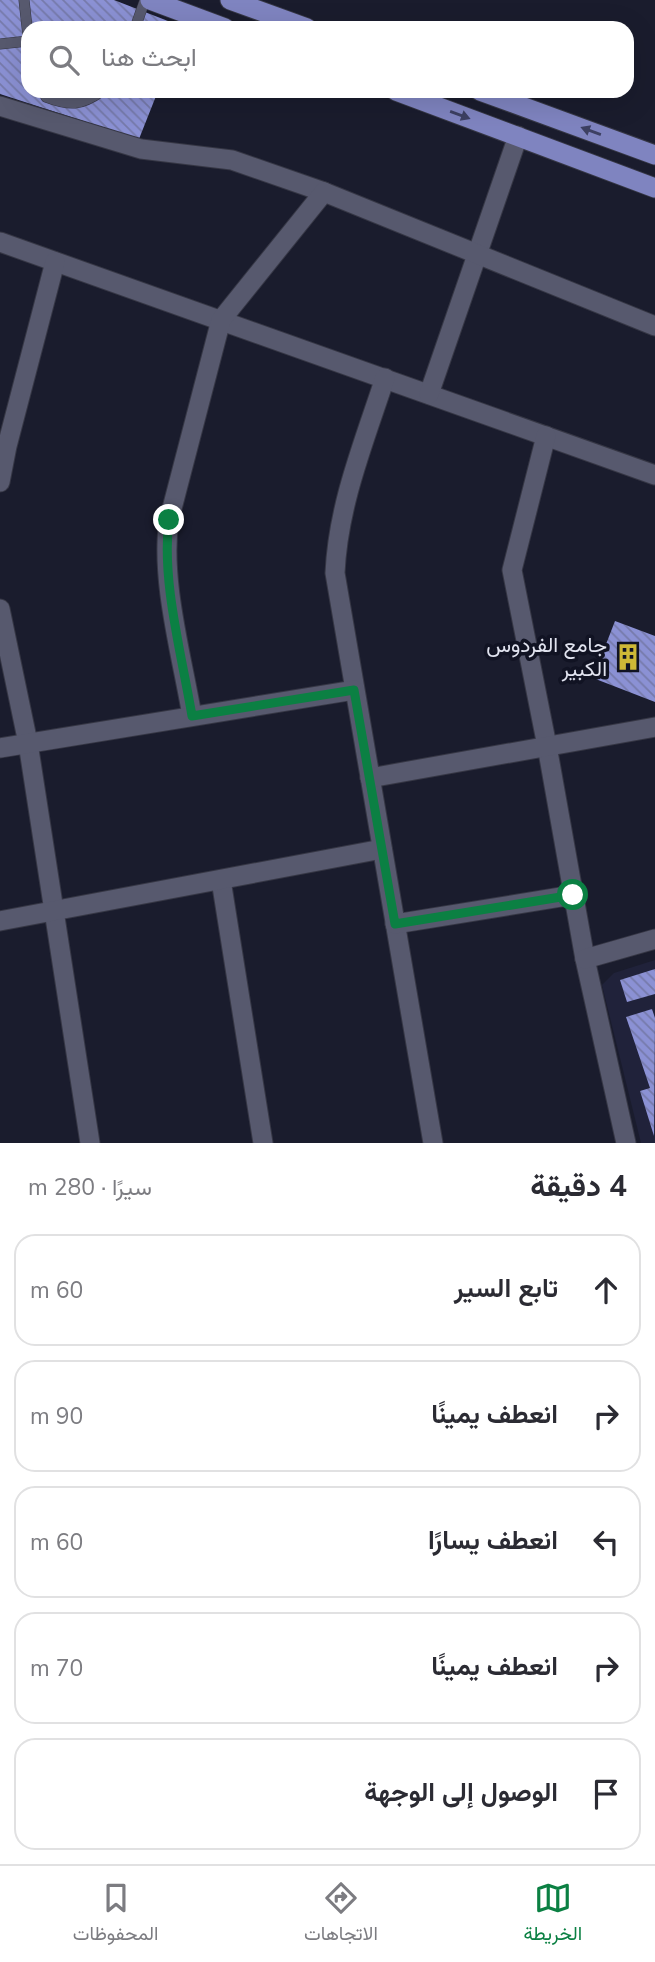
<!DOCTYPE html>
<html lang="ar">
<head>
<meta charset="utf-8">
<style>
	:root { --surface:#fff; --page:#f2f2f3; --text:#2b2b33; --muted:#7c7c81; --line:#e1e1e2; --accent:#0b8043 }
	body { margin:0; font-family:"Nunito Sans",Vazirmatn,sans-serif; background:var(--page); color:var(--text); direction:rtl }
	.stop { position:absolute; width:21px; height:21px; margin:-16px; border:5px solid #0b8043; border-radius:50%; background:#fff }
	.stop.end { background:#0b8043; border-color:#fff; box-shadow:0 2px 7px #0008 }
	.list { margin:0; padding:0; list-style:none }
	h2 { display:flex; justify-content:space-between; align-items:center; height:91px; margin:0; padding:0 28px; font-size:30px }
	h2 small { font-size:23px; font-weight:400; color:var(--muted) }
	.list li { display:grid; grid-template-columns:46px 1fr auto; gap:21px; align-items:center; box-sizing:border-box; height:112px; margin:0 14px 14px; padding:0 14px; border:2px solid var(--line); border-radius:21px }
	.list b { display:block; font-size:26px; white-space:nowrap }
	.list em { font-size:23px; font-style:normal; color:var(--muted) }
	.icon { flex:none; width:38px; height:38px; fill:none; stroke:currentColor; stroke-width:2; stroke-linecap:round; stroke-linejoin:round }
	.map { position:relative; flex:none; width:655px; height:1143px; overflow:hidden; direction:ltr }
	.search { position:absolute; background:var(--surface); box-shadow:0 7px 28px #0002; left:21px; right:21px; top:21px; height:77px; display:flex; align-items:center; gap:18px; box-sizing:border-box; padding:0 24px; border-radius:21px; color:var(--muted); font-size:26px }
	.sheet { height:721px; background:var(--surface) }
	nav { display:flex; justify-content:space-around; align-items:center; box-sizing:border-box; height:98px; border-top:2px solid var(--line); background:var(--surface); font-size:19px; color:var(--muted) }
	nav a { display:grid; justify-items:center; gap:4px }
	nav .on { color:var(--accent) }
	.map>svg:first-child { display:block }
	.built { fill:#20223a }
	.building { fill:url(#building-back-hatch) }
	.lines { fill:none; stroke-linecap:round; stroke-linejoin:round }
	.service-casing { stroke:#363745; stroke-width:11 }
	.minor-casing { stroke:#363745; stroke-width:21 }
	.primary-casing { stroke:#363745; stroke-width:21 }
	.service { stroke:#57596e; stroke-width:10 }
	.minor { stroke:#57596e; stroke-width:19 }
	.primary { stroke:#7f84c0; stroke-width:19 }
	.oneway { fill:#3d4062 }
	.route { stroke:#0b8043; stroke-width:9 }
	.labels { text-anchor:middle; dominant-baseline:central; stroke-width:7; stroke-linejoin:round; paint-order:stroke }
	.poi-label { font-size:21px; fill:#e1e3ef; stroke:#111323; text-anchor:end }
</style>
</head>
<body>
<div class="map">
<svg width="655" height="1143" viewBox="0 0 655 1143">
	<defs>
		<pattern id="building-back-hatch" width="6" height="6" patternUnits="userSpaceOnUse" patternTransform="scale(1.75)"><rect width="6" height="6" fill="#8b91d4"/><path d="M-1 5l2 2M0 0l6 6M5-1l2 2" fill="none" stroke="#767aaa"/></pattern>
	</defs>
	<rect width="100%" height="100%" fill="#1a1c2d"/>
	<!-- built -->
	<path class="built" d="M655,960V1143H641L602,985L614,973Z"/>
	<!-- building -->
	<g class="building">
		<path d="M0,0H114L186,28H28V91H158L139,139L0,94Z"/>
		<path d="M615,621L655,636V702L593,678Z"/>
		<path d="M655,969V994L627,1002L620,980Z"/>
		<path d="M652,1009L655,1018L654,1136L640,1091L650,1088L626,1017Z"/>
	</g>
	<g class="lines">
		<defs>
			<g id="service">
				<path d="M24,0L28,36"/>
				<path d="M135,28L145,0"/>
				<path d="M0,44L28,41"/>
				<path d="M43,91L46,97C70,106 81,106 102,91"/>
			</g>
			<g id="minor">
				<path d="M0,106L141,149L232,160L324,192"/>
				<path d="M0,242L655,475"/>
				<path d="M385,378C364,442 338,505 335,573L433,1143"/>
				<path d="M429,394L518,136"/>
				<path d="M546,436L512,570L547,746L585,959L626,1143"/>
				<path d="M0,482L7,446L55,262"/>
				<path d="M0,609L28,743L90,1143"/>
				<path d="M192,716C182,656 160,580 169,520L221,320L324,192L655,326"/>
				<path d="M0,748L354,690"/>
				<path d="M370,778L655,727"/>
				<path d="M221,880L263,1143"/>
				<path d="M0,921L382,849"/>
				<path d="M395,924L573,895"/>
				<path d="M585,959L655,939"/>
			</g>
			<g id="primary">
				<path d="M150,0L225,28"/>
				<path d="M230,0L307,28"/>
				<path d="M396,91L655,188"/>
				<path d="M480,91L655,155"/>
			</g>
		</defs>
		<!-- service casing -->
		<use href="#service" class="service-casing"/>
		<!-- minor casing -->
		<use href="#minor" class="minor-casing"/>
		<!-- primary casing -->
		<use href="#primary" class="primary-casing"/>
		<!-- service -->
		<use href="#service" class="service"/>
		<!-- minor -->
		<use href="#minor" class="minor"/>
		<!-- primary -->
		<use href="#primary" class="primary"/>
	</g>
	<!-- one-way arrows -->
	<defs><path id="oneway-solid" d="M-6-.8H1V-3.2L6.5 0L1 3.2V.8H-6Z" transform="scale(1.75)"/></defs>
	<g class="oneway">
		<use href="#oneway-solid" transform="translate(460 115) rotate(20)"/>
		<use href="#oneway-solid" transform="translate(591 131) rotate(-160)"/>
	</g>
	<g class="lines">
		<!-- route -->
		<path class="route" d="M169,520C161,580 182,656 192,716L354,690L395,924L573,895"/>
	</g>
	<!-- icons -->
	<defs>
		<symbol id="building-bare" viewBox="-9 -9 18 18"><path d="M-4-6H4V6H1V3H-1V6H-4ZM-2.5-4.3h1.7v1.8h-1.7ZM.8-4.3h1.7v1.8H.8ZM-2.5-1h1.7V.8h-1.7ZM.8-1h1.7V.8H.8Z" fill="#ceb837" stroke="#111323" stroke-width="2.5" paint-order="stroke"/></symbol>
	</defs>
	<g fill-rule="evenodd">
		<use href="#building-bare" x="609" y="638" width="38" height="38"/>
	</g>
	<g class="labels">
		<!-- poi labels -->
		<g class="poi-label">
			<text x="607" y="645">جامع الفردوس<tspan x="607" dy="24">الكبير</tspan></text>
		</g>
	</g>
</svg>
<div class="stop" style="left:573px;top:895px"></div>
<div class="stop end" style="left:169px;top:520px"></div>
<div class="search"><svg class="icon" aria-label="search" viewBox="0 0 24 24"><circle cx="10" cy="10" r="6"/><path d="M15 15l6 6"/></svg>ابحث هنا</div>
</div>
<section class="sheet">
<h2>4 دقيقة<small>سيرًا · 280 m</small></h2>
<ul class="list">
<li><svg class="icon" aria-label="ahead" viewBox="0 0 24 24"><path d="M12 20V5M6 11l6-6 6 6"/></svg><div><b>تابع السير</b></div><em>60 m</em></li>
<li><svg class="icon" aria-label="right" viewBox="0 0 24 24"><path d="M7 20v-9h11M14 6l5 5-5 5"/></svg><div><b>انعطف يمينًا</b></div><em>90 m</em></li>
<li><svg class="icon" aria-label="left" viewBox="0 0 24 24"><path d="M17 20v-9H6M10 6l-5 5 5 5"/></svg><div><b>انعطف يسارًا</b></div><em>60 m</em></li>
<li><svg class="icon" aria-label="right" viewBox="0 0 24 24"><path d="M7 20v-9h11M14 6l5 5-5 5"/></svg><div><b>انعطف يمينًا</b></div><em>70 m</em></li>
<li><svg class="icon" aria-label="arrive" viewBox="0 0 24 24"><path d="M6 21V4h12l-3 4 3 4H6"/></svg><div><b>الوصول إلى الوجهة</b></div></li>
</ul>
</section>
<nav>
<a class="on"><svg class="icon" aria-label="map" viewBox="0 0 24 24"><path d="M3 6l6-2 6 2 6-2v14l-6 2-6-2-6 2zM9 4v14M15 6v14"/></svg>الخريطة</a>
<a><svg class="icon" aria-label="directions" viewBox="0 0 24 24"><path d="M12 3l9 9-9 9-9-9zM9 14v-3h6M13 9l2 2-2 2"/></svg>الاتجاهات</a>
<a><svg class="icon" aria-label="saved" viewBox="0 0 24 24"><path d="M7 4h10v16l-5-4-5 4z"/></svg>المحفوظات</a>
</nav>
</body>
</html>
